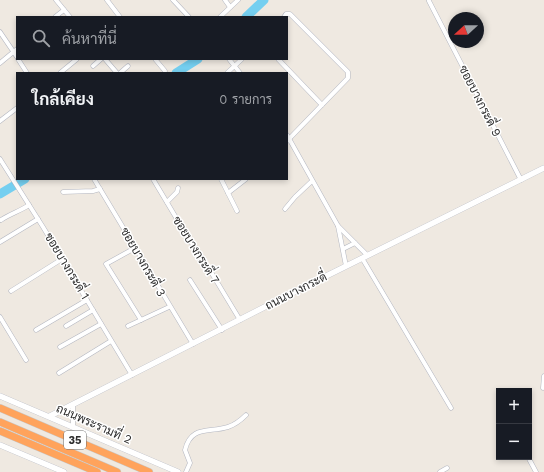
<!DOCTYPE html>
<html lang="th">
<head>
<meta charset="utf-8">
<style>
	:root { --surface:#171b24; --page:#242831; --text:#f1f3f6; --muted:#9ea1a6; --line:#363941 }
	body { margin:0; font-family:"Work Sans",Sarabun,sans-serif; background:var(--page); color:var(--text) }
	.controls { position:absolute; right:12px; bottom:12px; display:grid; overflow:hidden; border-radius:0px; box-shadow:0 2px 6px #0003 }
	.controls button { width:36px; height:36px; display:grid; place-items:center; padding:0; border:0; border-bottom:1px solid var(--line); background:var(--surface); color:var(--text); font:20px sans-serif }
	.compass { position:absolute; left:448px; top:12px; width:36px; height:36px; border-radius:50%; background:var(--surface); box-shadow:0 2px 6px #0003; rotate:249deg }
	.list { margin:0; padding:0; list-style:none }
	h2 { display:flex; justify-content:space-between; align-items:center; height:52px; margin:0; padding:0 16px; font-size:17px }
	h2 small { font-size:13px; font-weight:400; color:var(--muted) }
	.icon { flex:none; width:22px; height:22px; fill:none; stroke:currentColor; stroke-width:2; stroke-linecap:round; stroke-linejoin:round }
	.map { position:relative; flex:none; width:544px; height:472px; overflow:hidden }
	.search { position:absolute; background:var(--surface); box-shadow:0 2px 6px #0003; left:16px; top:16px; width:272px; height:44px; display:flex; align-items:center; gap:10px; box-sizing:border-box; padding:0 14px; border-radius:0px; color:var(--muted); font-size:15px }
	.panel { position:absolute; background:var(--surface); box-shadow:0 2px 6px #0003; left:16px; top:72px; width:272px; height:108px; border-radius:0px }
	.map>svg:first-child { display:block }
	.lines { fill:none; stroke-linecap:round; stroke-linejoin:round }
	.river { stroke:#75cff0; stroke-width:9 }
	.street-casing { stroke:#b4b7c1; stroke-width:5 }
	.secondary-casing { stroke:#b4b7c1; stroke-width:6 }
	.highway-casing { stroke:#c9c9c9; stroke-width:8 }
	.street { stroke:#fff; stroke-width:4 }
	.secondary { stroke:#fff; stroke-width:5.5 }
	.highway { stroke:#ffa35c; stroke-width:7 }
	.labels { text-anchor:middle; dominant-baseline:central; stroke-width:3; stroke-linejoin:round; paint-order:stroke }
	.shield { fill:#fff; stroke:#6d6d6d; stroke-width:1 }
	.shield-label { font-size:11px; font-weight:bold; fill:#2e2e2e }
	.street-label { font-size:12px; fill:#2e2e2e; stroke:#fff }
</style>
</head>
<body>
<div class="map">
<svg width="544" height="472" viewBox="0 0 544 472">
	<rect width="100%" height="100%" fill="#efe9e1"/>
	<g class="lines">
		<!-- river -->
		<g class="river">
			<path d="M246,17L264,0"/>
			<path d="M176,73L198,59"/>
			<path d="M0,194L25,179"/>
		</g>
		<defs>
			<g id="street">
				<path d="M56,0L70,17"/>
				<path d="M107,0L120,17"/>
				<path d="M173,0L189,17"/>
				<path d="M225,0L230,7"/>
				<path d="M429,1L521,180"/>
				<path d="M55,17L64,10"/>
				<path d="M220,17L238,0"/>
				<path d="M284,17L286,14H290L348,72V78L287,141"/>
				<path d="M0,32L17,57"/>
				<path d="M18,59L27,73"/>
				<path d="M105,59L117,73"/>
				<path d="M155,59L165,71"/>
				<path d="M229,59L240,73"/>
				<path d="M278,59L322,105"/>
				<path d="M0,63L17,49"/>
				<path d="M93,66L101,59"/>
				<path d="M60,73L77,59"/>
				<path d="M120,73L128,66"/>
				<path d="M227,73L242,59"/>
				<path d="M0,121L17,108"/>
				<path d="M287,135L338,226L346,266"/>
				<path d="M0,159L43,227L132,375"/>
				<path d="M94,179L193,344"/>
				<path d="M153,179L187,236L211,272L240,320"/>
				<path d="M221,179L237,211"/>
				<path d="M63,192L93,191L100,189"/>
				<path d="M228,193L246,179"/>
				<path d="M167,202L177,192L178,188"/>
				<path d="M285,209L295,197L312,181"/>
				<path d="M1,220C10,214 20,211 29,205"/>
				<path d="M338,226L367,255"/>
				<path d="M0,242L38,219"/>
				<path d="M135,248L106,264L141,320L169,307"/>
				<path d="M343,249L355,243"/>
				<path d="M362,258L451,408"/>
				<path d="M190,280L222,330"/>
				<path d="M11,291L62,259"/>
				<path d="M0,317L26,360"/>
				<path d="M66,326L93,310"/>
				<path d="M128,326L141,320"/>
				<path d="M36,330L87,300"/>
				<path d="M60,347L101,324"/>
				<path d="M59,373L111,341"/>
				<path d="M543,388L544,376"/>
				<path d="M73,405V427"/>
				<path d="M528,457L536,472"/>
				<path d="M186,472L190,463L185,450C191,425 209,433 228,427C234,425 241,420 246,415"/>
				<path d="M440,472L447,468"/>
			</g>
			<g id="secondary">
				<path d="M0,396L178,472"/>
				<path d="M50,416L306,286L544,168"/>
				<path d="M0,445L64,472"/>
			</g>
			<g id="highway">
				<path d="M0,408L149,472"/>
				<path d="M0,422L117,472"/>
				<path d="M0,431L97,472"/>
			</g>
		</defs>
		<!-- street casing -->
		<use href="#street" class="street-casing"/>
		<!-- secondary casing -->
		<use href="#secondary" class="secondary-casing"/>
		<!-- highway casing -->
		<use href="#highway" class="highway-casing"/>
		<!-- street -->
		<use href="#street" class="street"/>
		<!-- secondary -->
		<use href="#secondary" class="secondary"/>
		<!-- highway -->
		<use href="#highway" class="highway"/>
	</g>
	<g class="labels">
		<!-- shield labels -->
		<rect class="shield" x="64" y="431" width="22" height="18" rx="3"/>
		<g class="shield-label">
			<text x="75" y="440">35</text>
		</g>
		<!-- street labels -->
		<g class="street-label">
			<text transform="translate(480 101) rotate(63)">ซอยบางกระดี่ 9</text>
			<text transform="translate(196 250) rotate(58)">ซอยบางกระดี่ 7</text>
			<text transform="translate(143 262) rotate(60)">ซอยบางกระดี่ 3</text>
			<text transform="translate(67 266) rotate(59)">ซอยบางกระดี่ 1</text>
			<text transform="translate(296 291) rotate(-27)">ถนนบางกระดี่</text>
			<text transform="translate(94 424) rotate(24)">ถนนพระรามที่ 2</text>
		</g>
	</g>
</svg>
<div class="controls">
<button>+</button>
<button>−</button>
</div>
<svg class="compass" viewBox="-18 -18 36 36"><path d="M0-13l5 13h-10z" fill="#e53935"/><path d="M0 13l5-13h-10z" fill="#9ea1a6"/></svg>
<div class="search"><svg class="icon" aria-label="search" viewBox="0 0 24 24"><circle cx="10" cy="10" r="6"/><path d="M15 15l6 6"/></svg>ค้นหาที่นี่</div>
<section class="panel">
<h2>ใกล้เคียง<small>0 รายการ</small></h2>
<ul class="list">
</ul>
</section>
</div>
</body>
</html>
